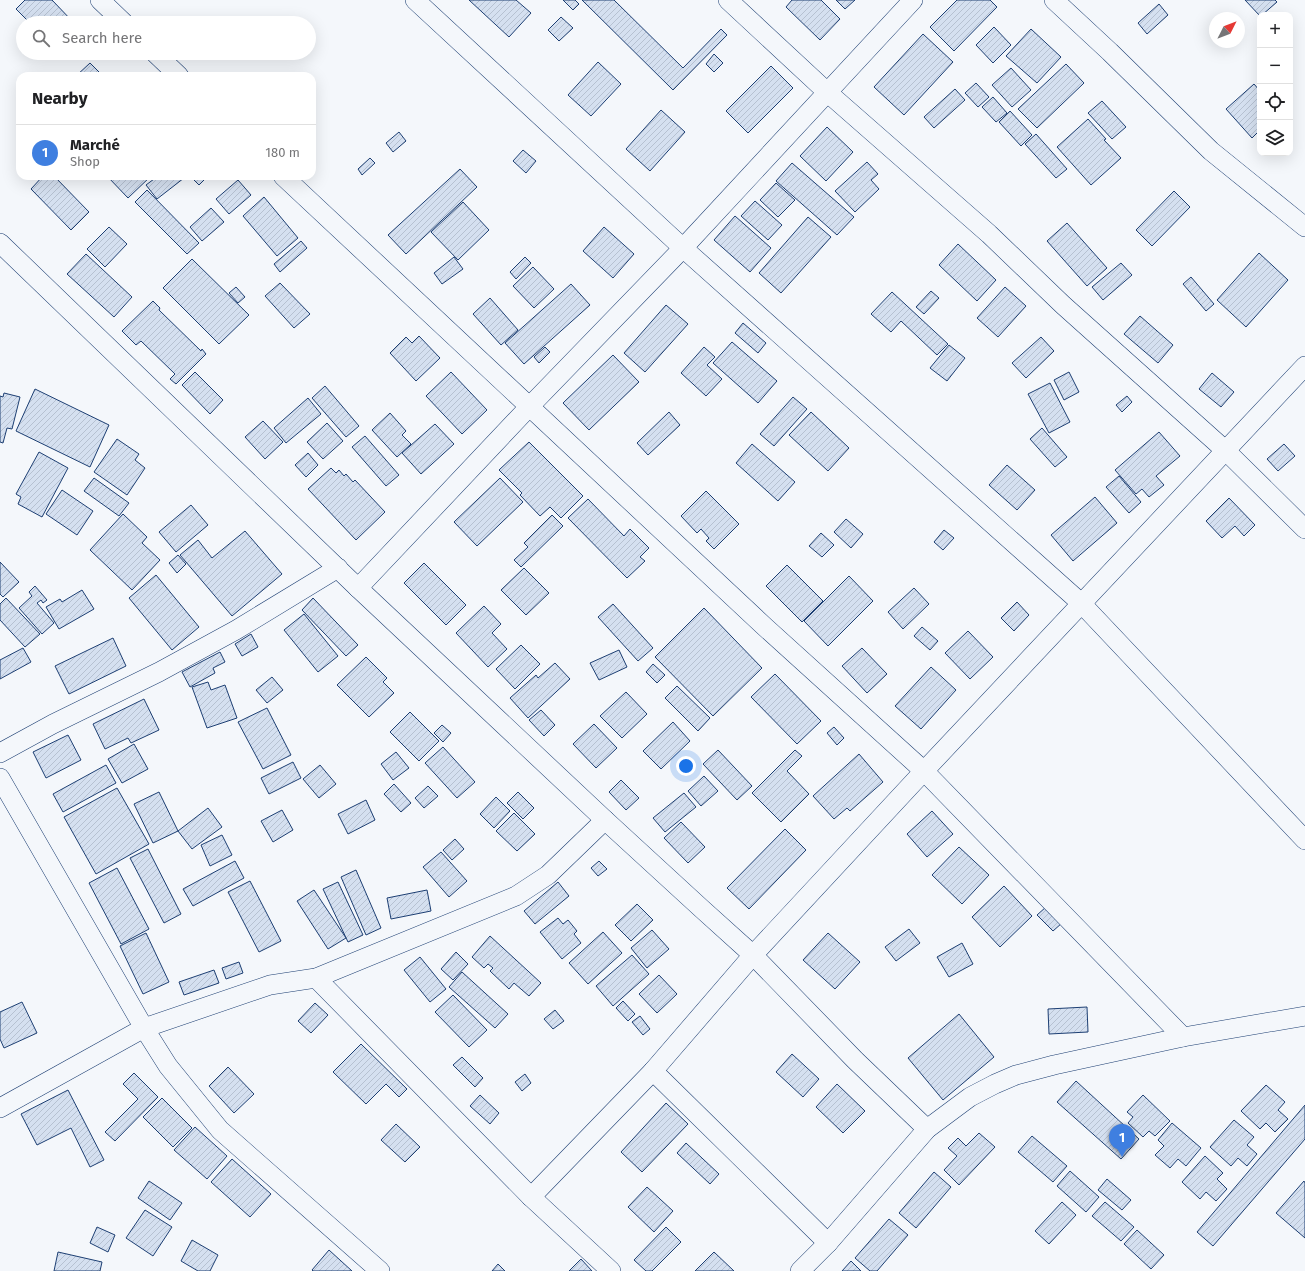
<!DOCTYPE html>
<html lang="en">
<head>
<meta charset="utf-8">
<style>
	:root { --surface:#fff; --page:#f6f6f6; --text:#202124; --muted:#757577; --line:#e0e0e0; --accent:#2563eb }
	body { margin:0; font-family:"Fira Sans",sans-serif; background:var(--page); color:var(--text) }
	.controls { position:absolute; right:12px; top:12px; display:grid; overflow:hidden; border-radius:8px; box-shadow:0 4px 16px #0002 }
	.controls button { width:36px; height:36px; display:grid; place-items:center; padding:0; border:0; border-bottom:1px solid var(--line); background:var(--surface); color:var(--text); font:20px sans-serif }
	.compass { position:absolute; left:1209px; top:12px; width:36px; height:36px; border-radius:50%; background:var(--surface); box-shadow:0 4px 16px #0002; rotate:48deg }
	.you { position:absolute; left:686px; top:766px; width:14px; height:14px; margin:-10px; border:3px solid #fff; border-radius:50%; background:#1a73e8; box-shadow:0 0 0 6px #1a73e833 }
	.badge { display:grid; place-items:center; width:26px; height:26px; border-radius:50%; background:var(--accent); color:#fff; font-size:13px; font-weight:700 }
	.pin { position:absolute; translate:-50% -33px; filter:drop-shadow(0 1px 2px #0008) }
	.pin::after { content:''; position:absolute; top:21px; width:14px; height:12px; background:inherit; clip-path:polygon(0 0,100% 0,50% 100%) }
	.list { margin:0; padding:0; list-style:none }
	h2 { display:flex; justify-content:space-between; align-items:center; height:52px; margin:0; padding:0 16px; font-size:17px }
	h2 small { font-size:13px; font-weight:400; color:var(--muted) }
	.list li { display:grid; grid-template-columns:26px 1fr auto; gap:12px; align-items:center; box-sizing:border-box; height:56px; padding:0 16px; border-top:1px solid var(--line) }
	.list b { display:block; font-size:15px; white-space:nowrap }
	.list p { margin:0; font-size:13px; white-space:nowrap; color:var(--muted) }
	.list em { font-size:13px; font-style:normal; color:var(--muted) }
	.icon { flex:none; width:22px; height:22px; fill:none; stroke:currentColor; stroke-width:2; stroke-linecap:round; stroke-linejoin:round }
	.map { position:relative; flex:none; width:1305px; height:1271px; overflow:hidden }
	.search { position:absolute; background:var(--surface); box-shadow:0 4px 16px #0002; left:16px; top:16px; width:300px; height:44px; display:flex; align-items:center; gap:10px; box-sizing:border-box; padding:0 14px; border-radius:22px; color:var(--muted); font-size:15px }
	.panel { position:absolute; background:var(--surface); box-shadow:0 4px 16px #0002; left:16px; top:72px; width:300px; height:108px; border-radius:12px }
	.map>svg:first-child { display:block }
	.building { fill:url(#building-hatch); stroke:#1d3f73 }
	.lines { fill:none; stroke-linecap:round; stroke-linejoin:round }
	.street-casing { stroke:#1d3f73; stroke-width:20 }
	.street { stroke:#f4f7fb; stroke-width:19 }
</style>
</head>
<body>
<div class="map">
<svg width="1305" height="1271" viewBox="0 0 1305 1271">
	<defs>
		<pattern id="building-hatch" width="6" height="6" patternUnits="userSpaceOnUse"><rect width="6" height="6" fill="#d5e0f0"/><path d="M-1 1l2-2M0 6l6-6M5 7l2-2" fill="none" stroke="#b6c1d1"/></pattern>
	</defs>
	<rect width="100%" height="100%" fill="#f4f7fb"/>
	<!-- building -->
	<g class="building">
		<path d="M25,0H52L74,23H30L16,9Z"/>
		<path d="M469,0H516L531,13L509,37Z"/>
		<path d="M563,0H575L579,4L573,10Z"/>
		<path d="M582,0H614L683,68L721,29L727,35L673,90Z"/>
		<path d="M792,0H821L840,19L820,40L786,7Z"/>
		<path d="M836,0H855L845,9Z"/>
		<path d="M957,0H990L997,7L954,51L930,27Z"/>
		<path d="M1245,0H1275L1277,2L1262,15H1260V16Z"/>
		<path d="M1159,4L1168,15L1147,34L1138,23Z"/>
		<path d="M561,17L573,28L559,41L548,30Z"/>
		<path d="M994,27L1011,45L993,63L976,45Z"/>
		<path d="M1031,29L1061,57L1037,83L1006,56Z"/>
		<path d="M923,34L953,62L904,115L874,87Z"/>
		<path d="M714,54L723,63L714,72L706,64Z"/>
		<path d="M598,62L621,84L591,116L568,95Z"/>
		<path d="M90,63L103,76H76Z"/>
		<path d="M1066,64L1084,83L1037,128L1018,109Z"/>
		<path d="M771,66L793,88L748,133L726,111Z"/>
		<path d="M1011,68L1031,90L1012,107L992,85Z"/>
		<path d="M976,83L989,97L978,107L965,93Z"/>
		<path d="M1254,84L1260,91V130L1252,138L1226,109Z"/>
		<path d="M955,89L965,100L934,128L924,117Z"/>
		<path d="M993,97L1007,113L996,122L982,107Z"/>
		<path d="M1102,101L1126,127L1112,139L1088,113Z"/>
		<path d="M661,110L685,132L650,171L626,149Z"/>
		<path d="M1010,111L1032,135L1021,146L999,122Z"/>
		<path d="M1088,119L1106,139L1104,140L1121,158L1091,185L1057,147Z"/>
		<path d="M827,127L853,152L826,181L800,156Z"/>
		<path d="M399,132L406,141L393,152L386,143Z"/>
		<path d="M1036,134L1067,169L1056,178L1025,144Z"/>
		<path d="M523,150L536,161L526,173L513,161Z"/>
		<path d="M370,158L375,163L362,175L358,169Z"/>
		<path d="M867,162L878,174L871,180L879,189L855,212L835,191Z"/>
		<path d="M792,163L854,217L837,235L776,181Z"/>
		<path d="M460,169L477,187L406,254L388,235Z"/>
		<path d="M43,176H54L89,212L71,230L31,189Z"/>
		<path d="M107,176H151L128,198Z"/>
		<path d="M158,176H182L184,178L157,199L146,185Z"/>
		<path d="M190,176H208L199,185Z"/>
		<path d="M238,180L251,195L229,214L216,199Z"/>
		<path d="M776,183L795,200L778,217L760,200Z"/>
		<path d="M147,190L199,243L187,254L135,202Z"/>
		<path d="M1174,191L1190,207L1152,246L1136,230Z"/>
		<path d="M264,197L298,238L277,256L243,216Z"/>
		<path d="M755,201L782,225L768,240L741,216Z"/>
		<path d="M463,202L489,230L458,260L431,232Z"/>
		<path d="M211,208L224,222L202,241L190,227Z"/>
		<path d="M735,216L771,248L750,272L714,240Z"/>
		<path d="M808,217L831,237L781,293L759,273Z"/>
		<path d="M1067,223L1107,268L1087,286L1047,241Z"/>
		<path d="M109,227L127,244L105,267L87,249Z"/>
		<path d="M604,227L634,254L613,278L583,251Z"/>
		<path d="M301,241L307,248L280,272L274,264Z"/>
		<path d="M958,244L996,280L977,301L939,265Z"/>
		<path d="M1259,253L1288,280L1246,327L1217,300Z"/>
		<path d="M86,254L132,297L114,317L67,274Z"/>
		<path d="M454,257L463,269L442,284L434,273Z"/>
		<path d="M525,257L531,263L516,279L510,272Z"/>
		<path d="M192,259L249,315L219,344L163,288Z"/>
		<path d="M1121,263L1132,275L1103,300L1092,287Z"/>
		<path d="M533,267L554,289L534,308L513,286Z"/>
		<path d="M1191,277L1214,304L1206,311L1183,284Z"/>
		<path d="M280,283L310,314L294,328L265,296Z"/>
		<path d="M571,284L590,305L524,364L505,343Z"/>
		<path d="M236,287L245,297L238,303L229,293Z"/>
		<path d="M1005,287L1026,306L998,337L977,318Z"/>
		<path d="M931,291L939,298L924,314L916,307Z"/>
		<path d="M892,292L948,344L937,355L901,321L891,332L871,314Z"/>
		<path d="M490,298L518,330L501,345L473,314Z"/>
		<path d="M153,301L160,308L159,310L201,351L202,349L206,354L176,384L170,379L175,374L141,341L136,345L122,331Z"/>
		<path d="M666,305L688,324L645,372L624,353Z"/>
		<path d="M1140,316L1173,345L1158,363L1124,334Z"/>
		<path d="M743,323L766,343L758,353L735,333Z"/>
		<path d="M419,336L440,358L416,381L390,353L406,337L412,343Z"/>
		<path d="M1041,337L1054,351L1026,378L1012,363Z"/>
		<path d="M732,342L777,381L758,403L713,363Z"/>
		<path d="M949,345L965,358L947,381L930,368Z"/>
		<path d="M545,347L550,352L539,363L534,357Z"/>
		<path d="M704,347L715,357L707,365L722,379L706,396L681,373Z"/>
		<path d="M613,355L639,382L589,430L563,403Z"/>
		<path d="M195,372L223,400L210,414L182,385Z"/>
		<path d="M451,372L487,410L462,434L426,396Z"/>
		<path d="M1069,372L1079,392L1064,400L1054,380Z"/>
		<path d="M1212,373L1234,392L1221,407L1199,389Z"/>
		<path d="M1050,383L1070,422L1049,433L1028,394Z"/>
		<path d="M325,386L359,426L346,437L312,398Z"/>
		<path d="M35,389L109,425L90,467L16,431Z"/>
		<path d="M4,393L20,397L12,429L7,428L3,443L0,442V396L3,397Z"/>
		<path d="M1127,396L1132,402L1122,412L1116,405Z"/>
		<path d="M793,397L807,409L774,446L760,434Z"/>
		<path d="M308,398L321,414L286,443L274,428Z"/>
		<path d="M669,412L680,425L648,455L637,443Z"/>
		<path d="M811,412L849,448L828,471L789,435Z"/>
		<path d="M390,413L406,431L402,435L411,444L397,457L372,430Z"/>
		<path d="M263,421L283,442L265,459L245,437Z"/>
		<path d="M327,423L343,441L323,459L307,442Z"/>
		<path d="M435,424L454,444L421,474L402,453Z"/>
		<path d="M1042,428L1067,457L1055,467L1030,439Z"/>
		<path d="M1159,432L1180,456L1156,476L1164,485L1149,497L1142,489L1136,494L1115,470Z"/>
		<path d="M365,436L399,475L386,486L352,447Z"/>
		<path d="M117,439L139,454L135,460L145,468L127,495L94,472Z"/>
		<path d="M529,442L583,496L561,518L550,507L540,516L520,495L522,493L499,470Z"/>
		<path d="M752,444L795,482L778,501L736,463Z"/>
		<path d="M1284,444L1295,456L1278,471L1267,459Z"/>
		<path d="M39,452L68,468L42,517L18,504L21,497L16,494Z"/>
		<path d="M308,453L318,465L306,477L295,465Z"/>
		<path d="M1007,465L1035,490L1017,510L989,485Z"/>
		<path d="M331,468L336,473L339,470L344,476L346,474L353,482L355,480L385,512L356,540L308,489Z"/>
		<path d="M1119,476L1141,502L1129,513L1106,487Z"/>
		<path d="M94,478L129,503L119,516L84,491Z"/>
		<path d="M500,478L523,502L477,546L454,522Z"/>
		<path d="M62,490L93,511L77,535L46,514Z"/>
		<path d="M706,491L739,524L714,549L706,541L709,538L701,529L697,533L681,516Z"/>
		<path d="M1095,497L1117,523L1073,561L1051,535Z"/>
		<path d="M1229,498L1255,525L1244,536L1235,526L1222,538L1206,521Z"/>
		<path d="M588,499L624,536L630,529L649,548L640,557L645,561L627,578L568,518Z"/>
		<path d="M191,505L208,525L176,552L159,532Z"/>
		<path d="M123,514L147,537L142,543L160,560L132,590L90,550Z"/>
		<path d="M552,515L563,526L521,567L514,560L528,547L524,543Z"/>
		<path d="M846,519L863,534L851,548L834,532Z"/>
		<path d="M944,530L954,538L943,550L934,542Z"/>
		<path d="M245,531L282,574L232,616L180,555L198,540L212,558Z"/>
		<path d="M821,533L834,545L822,557L809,546Z"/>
		<path d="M178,555L186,564L177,573L169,563Z"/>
		<path d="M0,562L19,582L3,597L0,594Z"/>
		<path d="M424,563L466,605L446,625L404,583Z"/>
		<path d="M787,565L823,601L802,622L766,586Z"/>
		<path d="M524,568L549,593L526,615L501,590Z"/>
		<path d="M156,575L199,627L172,650L129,598Z"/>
		<path d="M849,576L873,601L828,646L804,621Z"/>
		<path d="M35,586L47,600L43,603L41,600L37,603L54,623L42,634L19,608L32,596L29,592Z"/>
		<path d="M914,588L929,604L903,629L888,612Z"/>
		<path d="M82,590L94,609L59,629L46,607L60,599L62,602Z"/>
		<path d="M6,598L40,634L25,647L0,620V604Z"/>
		<path d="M313,598L358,645L346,656L302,610Z"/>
		<path d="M1017,602L1029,615L1014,631L1001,618Z"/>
		<path d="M613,604L653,648L638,661L598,617Z"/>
		<path d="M484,606L501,624L492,633L507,649L488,667L456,633Z"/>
		<path d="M704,608L762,668L713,716L655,657Z"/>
		<path d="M304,614L338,656L318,672L284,630Z"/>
		<path d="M922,627L938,641L930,650L914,636Z"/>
		<path d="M968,631L993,657L970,679L945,653Z"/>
		<path d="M251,634L258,647L242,656L235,644Z"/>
		<path d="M113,638L126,666L69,694L55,666Z"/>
		<path d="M521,645L540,664L515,689L496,669Z"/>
		<path d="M23,648L31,662L0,679V660Z"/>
		<path d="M862,648L887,674L867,693L842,666Z"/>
		<path d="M619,650L627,667L599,680L590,663Z"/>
		<path d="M220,652L225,662L213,668L215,673L190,687L182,672Z"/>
		<path d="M366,657L387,678L383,682L394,693L369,717L337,685Z"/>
		<path d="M555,663L570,679L528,718L510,698L536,675L538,678Z"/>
		<path d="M653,664L665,675L657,683L646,672Z"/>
		<path d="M931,667L956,690L921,729L895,706Z"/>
		<path d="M775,674L821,721L797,744L751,697Z"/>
		<path d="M272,677L283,690L267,703L256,690Z"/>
		<path d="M208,682L211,690L225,685L237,718L207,728L192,687Z"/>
		<path d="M677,686L710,718L698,731L665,698Z"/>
		<path d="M626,692L647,714L622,738L600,716Z"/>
		<path d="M144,699L159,730L131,743L128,738L105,749L93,724Z"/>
		<path d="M267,708L291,755L263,769L238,722Z"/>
		<path d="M541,710L555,725L544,736L529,720Z"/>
		<path d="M410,712L439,741L419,761L390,732Z"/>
		<path d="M673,722L690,741L661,769L643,751Z"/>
		<path d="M594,724L617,748L596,768L573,744Z"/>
		<path d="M442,725L451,733L443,742L434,733Z"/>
		<path d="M834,727L844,738L837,745L827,733Z"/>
		<path d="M68,735L81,760L46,778L33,752Z"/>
		<path d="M134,744L148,769L122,783L108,759Z"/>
		<path d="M443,747L475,782L457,798L425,763Z"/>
		<path d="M718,750L752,786L737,800L703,764Z"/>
		<path d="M795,750L802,756L787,771L809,794L781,822L752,793Z"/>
		<path d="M396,752L409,768L393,780L381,764Z"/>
		<path d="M859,754L883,782L850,811L847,808L834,819L813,796Z"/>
		<path d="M293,762L301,778L269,794L261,778Z"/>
		<path d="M106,765L116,783L63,812L53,794Z"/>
		<path d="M320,765L336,784L319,798L303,779Z"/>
		<path d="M704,776L718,791L701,806L688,791Z"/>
		<path d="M621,780L639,798L626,810L609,792Z"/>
		<path d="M394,784L411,803L401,812L384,794Z"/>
		<path d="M428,786L438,796L424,808L415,798Z"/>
		<path d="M117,788L149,844L96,874L64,817Z"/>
		<path d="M159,792L178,831L153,843L134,804Z"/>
		<path d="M518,792L534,808L523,819L507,803Z"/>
		<path d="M684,793L696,807L665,832L653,818Z"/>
		<path d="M496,797L510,811L494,828L480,814Z"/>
		<path d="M366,800L375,820L348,834L338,814Z"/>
		<path d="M208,808L222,827L192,849L178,831Z"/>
		<path d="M282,810L293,830L273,842L261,821Z"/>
		<path d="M932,811L953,834L927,857L907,834Z"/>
		<path d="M514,813L535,834L517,851L496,831Z"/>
		<path d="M681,822L705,847L688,863L664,838Z"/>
		<path d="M785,829L806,850L749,909L727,888Z"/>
		<path d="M222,835L232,855L210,866L201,845Z"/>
		<path d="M455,839L464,849L452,860L443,850Z"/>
		<path d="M959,847L989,875L962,904L932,875Z"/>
		<path d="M148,849L181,914L164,923L130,858Z"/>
		<path d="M441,852L467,881L449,897L423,867Z"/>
		<path d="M235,861L244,878L193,906L183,889Z"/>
		<path d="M599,861L607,869L598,876L591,868Z"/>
		<path d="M117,868L149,929L121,944L89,883Z"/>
		<path d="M356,870L381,928L366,935L341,877Z"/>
		<path d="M250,881L281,941L259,952L228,892Z"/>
		<path d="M338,882L363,935L348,942L323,889Z"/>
		<path d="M558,882L569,896L535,924L524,911Z"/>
		<path d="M1004,886L1032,916L1000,947L972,917Z"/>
		<path d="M314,890L346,938L328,949L297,901Z"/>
		<path d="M427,890L431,911L391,919L387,898Z"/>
		<path d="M637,904L653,920L631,941L615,925Z"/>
		<path d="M1046,907L1062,923L1053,931L1037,915Z"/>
		<path d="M558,918L563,924L568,920L577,931L574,934L581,943L562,959L540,932Z"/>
		<path d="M909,929L920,943L896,961L885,947Z"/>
		<path d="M652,930L669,949L647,968L631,948Z"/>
		<path d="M603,932L622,953L588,984L569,963Z"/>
		<path d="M146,933L169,982L143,994L120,946Z"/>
		<path d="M828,933L860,962L835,989L803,960Z"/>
		<path d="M490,936L541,983L529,996L514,983L509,989L490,971L493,968L488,964L484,968L472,957Z"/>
		<path d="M962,943L973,964L949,977L937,957Z"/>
		<path d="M456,952L468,964L453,980L441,969Z"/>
		<path d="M632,955L649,974L613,1006L596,986Z"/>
		<path d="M420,957L446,989L430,1002L404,970Z"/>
		<path d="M239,962L243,973L226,979L222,968Z"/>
		<path d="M214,970L219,983L184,995L179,982Z"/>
		<path d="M462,972L508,1014L495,1028L449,987Z"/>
		<path d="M659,975L677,994L657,1013L639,994Z"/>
		<path d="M453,995L487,1030L469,1047L435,1012Z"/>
		<path d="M623,1001L635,1014L628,1021L616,1008Z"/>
		<path d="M22,1002L37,1033L4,1048L0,1039V1012Z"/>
		<path d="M315,1003L328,1015L311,1033L298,1021Z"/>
		<path d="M1087,1007L1088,1032L1049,1034L1048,1009Z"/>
		<path d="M555,1010L564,1021L553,1029L544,1019Z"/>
		<path d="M959,1014L994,1057L943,1100L908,1058Z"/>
		<path d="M640,1016L650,1029L643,1035L632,1022Z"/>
		<path d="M361,1044L407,1089L399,1097L386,1084L366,1104L333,1072Z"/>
		<path d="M792,1054L819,1079L803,1097L776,1072Z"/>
		<path d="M462,1057L483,1078L475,1087L453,1065Z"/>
		<path d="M228,1067L254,1094L234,1113L209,1086Z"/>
		<path d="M134,1073L158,1097L115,1141L105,1132L138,1099L123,1084Z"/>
		<path d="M525,1074L531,1083L522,1091L515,1082Z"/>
		<path d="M1076,1081L1139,1139L1121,1159L1057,1102Z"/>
		<path d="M837,1084L865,1111L843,1133L816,1107Z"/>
		<path d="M1266,1085L1285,1102L1278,1110L1288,1119L1275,1132L1266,1123L1260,1129L1241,1111Z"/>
		<path d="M68,1090L104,1160L90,1167L71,1128L37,1145L21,1114Z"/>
		<path d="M480,1095L499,1113L490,1124L470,1106Z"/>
		<path d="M1143,1095L1170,1121L1155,1136L1149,1131L1143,1137L1128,1123L1133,1117L1127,1112Z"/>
		<path d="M162,1098L192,1128L173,1147L143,1117Z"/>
		<path d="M666,1103L688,1124L642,1172L621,1152Z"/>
		<path d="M1305,1105V1139L1213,1246L1197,1232Z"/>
		<path d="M1234,1120L1254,1137L1247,1145L1257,1154L1247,1166L1238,1158L1231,1166L1210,1147Z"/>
		<path d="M1172,1123L1201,1148L1186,1166L1178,1159L1170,1168L1155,1155L1164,1146L1158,1140Z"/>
		<path d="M396,1124L420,1147L405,1162L381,1140Z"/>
		<path d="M195,1127L227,1156L207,1179L174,1150Z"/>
		<path d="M979,1133L995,1147L959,1185L944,1170L957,1156L948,1148L958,1138L966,1146Z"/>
		<path d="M1032,1136L1067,1166L1053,1182L1018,1152Z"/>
		<path d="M686,1143L719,1174L710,1184L677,1153Z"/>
		<path d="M1205,1156L1223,1173L1217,1179L1227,1189L1216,1201L1206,1192L1200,1199L1182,1182Z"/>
		<path d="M232,1159L271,1194L250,1217L211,1182Z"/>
		<path d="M1070,1171L1099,1197L1086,1212L1057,1186Z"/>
		<path d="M934,1172L951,1187L916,1228L899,1213Z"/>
		<path d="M1107,1179L1131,1200L1122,1210L1098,1190Z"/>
		<path d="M149,1181L182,1203L170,1220L138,1198Z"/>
		<path d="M1304,1181L1305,1183V1238L1276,1213Z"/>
		<path d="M647,1187L673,1211L654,1232L628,1207Z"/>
		<path d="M1062,1202L1076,1215L1049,1244L1035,1231Z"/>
		<path d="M1105,1202L1134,1227L1121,1241L1092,1216Z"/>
		<path d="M145,1210L172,1227L153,1256L126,1238Z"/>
		<path d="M889,1219L908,1235L877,1271H870L855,1258Z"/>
		<path d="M97,1227L115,1235L108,1252L90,1243Z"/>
		<path d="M666,1227L681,1242L652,1271H646L634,1260Z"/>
		<path d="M1137,1230L1164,1255L1151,1269L1124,1244Z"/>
		<path d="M192,1240L218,1255L210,1271H198L181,1261Z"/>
		<path d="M329,1250L352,1271H313L312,1270Z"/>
		<path d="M58,1252L102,1262L100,1271H54Z"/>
		<path d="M714,1252L734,1271H695Z"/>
		<path d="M581,1259L592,1271H569Z"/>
		<path d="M851,1261L861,1271H842Z"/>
		<path d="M498,1264L505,1271H492Z"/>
	</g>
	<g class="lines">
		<defs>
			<g id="street">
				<path d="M100,0L124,23"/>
				<path d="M415,0L683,248L1081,603L1305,840"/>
				<path d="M728,0L827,92L989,234L1063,305L1226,451L1305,529"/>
				<path d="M1054,0L1110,52L1211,151L1305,227"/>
				<path d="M155,53L179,76"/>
				<path d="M283,176L765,627L924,771L1183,1037"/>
				<path d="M0,243L358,588L605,820L702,909L753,955L855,1060L927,1129"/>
				<path d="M358,588L529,407L683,248L913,0"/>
				<path d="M0,753L53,724L159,672L236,630L338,568"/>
				<path d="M0,778L144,1028L168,1066L220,1130L380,1271"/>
				<path d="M316,978L531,1197L611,1271"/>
				<path d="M653,1071L828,1243"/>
				<path d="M0,1108L144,1028L270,985L316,978L516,896L548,875L605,820"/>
				<path d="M531,1197L653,1071L753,955L924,771L1305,366"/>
				<path d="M800,1271L828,1243L927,1129L970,1097L995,1084L1016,1075L1054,1065L1183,1037L1305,1016"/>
			</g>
		</defs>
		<!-- street casing -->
		<use href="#street" class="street-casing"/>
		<!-- street -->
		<use href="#street" class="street"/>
	</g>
</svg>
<div class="controls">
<button>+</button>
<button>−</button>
<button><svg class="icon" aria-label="locate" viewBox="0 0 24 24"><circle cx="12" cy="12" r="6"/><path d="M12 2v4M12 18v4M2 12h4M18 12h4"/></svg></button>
<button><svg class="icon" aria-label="layers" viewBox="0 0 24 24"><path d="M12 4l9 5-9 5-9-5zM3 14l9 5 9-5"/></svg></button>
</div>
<svg class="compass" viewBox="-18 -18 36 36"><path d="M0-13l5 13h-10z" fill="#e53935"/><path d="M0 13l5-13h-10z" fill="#757577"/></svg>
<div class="you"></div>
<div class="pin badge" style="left:1122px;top:1157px;background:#3f7fe0">1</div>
<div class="search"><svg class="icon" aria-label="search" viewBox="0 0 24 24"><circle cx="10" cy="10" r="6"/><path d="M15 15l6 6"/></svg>Search here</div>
<section class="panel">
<h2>Nearby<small></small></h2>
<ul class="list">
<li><span class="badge" style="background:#3f7fe0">1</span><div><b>Marché</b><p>Shop</p></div><em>180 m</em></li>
</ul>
</section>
</div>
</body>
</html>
